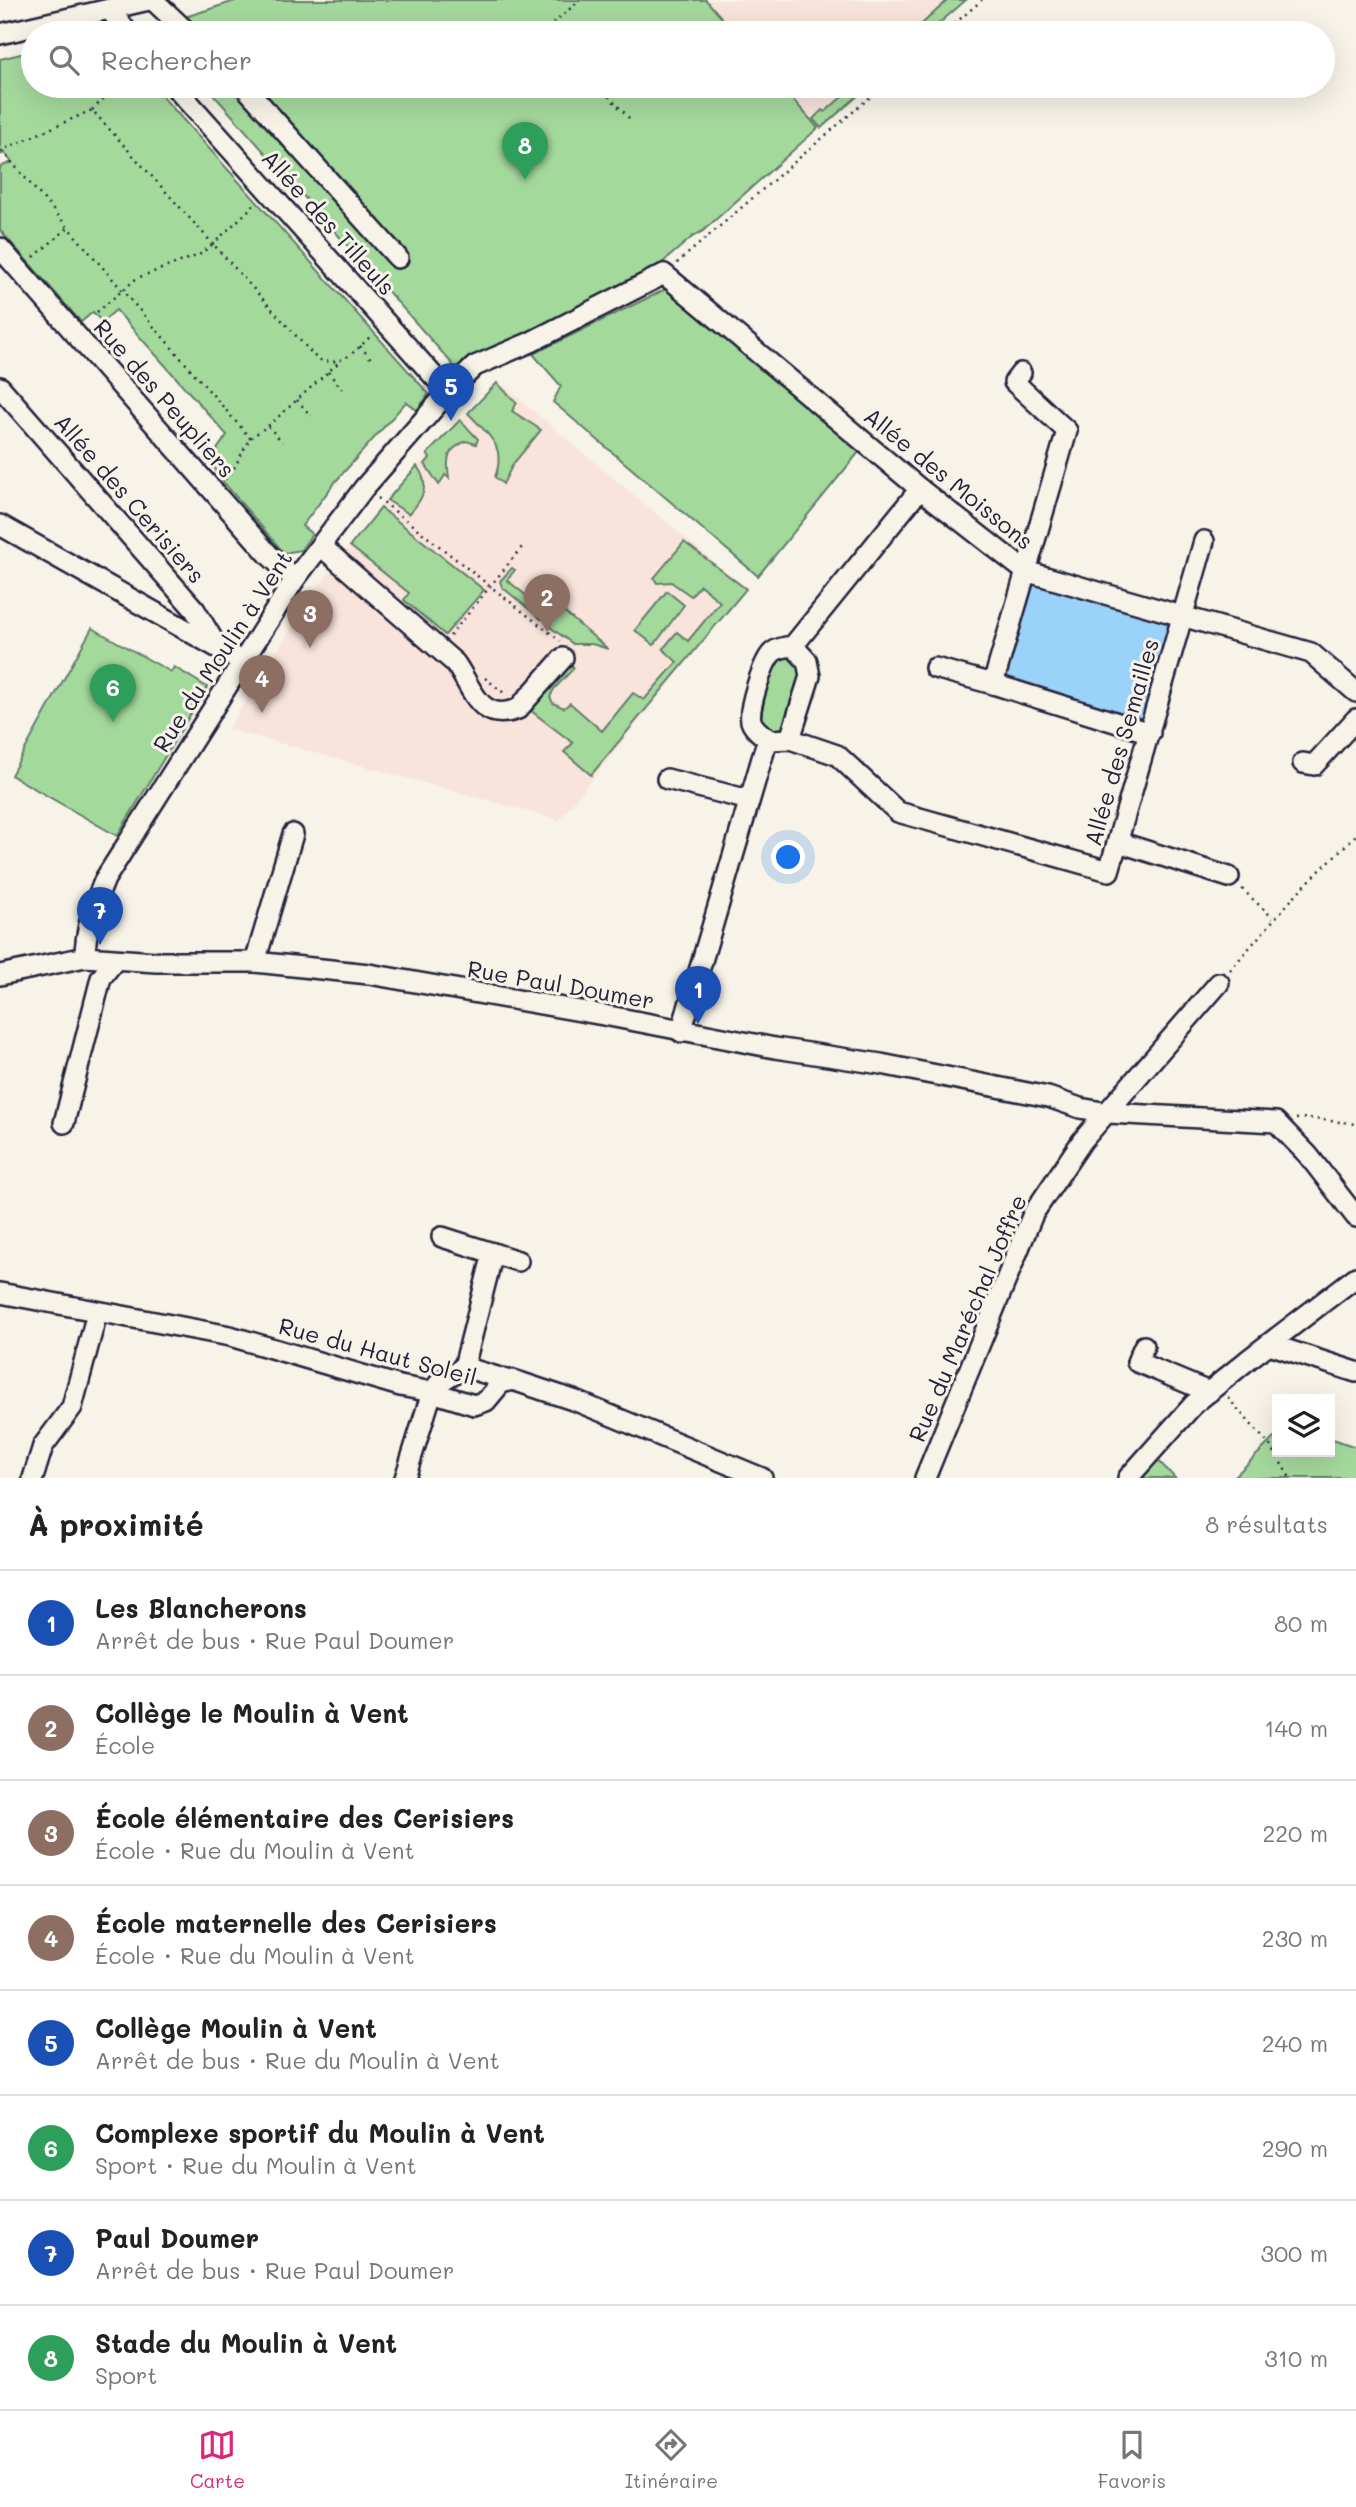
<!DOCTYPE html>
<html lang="fr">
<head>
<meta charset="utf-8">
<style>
	:root { --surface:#fff; --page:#f6f6f6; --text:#222; --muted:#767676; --line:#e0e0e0; --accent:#db2777 }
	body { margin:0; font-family:Mali,sans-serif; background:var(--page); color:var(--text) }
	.controls { position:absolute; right:21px; bottom:21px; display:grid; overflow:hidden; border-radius:0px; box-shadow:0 7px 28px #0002 }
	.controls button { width:63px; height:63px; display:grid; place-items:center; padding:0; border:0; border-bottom:2px solid var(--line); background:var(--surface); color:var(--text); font:35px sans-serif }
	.you { position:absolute; left:789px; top:858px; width:24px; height:24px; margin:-18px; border:5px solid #fff; border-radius:50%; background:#1a73e8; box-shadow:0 0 0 10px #1a73e833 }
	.badge { display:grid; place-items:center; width:46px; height:46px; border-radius:50%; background:var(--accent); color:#fff; font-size:23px; font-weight:700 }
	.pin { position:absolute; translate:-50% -58px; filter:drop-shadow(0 2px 4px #0008) }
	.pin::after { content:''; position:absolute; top:37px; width:24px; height:21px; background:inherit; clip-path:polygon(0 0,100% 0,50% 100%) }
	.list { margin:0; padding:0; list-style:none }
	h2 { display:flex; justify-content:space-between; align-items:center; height:91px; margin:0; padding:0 28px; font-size:30px }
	h2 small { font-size:23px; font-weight:400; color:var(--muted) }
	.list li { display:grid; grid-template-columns:46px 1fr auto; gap:21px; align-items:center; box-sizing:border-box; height:105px; padding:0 28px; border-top:2px solid var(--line) }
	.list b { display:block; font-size:26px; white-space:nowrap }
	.list p { margin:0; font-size:23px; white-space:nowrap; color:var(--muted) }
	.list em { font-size:23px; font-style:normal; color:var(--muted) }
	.icon { flex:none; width:38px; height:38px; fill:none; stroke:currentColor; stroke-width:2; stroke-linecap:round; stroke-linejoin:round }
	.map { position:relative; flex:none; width:1356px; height:1478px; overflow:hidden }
	.search { position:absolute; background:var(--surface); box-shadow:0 7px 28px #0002; left:21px; right:21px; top:21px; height:77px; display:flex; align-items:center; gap:18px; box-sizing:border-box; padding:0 24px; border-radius:38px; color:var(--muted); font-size:26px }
	.sheet { height:931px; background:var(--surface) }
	nav { display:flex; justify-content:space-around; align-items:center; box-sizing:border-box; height:98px; border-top:2px solid var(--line); background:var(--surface); font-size:19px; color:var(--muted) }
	nav a { display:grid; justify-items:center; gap:4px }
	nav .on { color:var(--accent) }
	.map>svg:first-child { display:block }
	.built { fill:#f9e4db }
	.green { fill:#a4d99c; stroke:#637e6c; stroke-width:2 }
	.water { fill:#9bd2fa; stroke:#6b8cae; stroke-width:2 }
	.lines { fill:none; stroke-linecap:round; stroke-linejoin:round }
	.minor-casing { stroke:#22223b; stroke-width:24 }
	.path { stroke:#22223b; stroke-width:2.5; stroke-dasharray:2 5; stroke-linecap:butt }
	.minor { stroke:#f7f3e8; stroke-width:19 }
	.labels { text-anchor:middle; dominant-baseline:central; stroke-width:6; stroke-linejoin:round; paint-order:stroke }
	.street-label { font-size:23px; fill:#22223b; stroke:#f7f3e8 }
</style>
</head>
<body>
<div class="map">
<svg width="1356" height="1478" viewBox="0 0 1356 1478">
	<rect width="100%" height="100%" fill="#f7f3e8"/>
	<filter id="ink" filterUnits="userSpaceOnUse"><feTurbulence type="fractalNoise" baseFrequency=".0143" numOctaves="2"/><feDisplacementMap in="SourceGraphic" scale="14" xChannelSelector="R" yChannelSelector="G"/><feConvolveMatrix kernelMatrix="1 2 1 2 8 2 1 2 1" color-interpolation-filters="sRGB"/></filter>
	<g filter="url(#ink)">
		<!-- built -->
		<g class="built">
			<path d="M706,0H966L928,33H735Z"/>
			<path d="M781,86H867L818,128Z"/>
			<path d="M498,381L746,589L559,820L228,729L317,588L384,502Z"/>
		</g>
		<!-- green -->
		<g class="green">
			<path d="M238,0H706L735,33H160L154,27Z"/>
			<path d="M948,0H966L928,33H912Z"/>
			<path d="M33,51V86H153L429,394L417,410L406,402L336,481L302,526L312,534L301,550L284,553L219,477L214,467L220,460L214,454L227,435L116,310L102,322L93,312L81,322L0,230V167L12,162L4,153L0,155V59Z"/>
			<path d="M206,86H781L818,128L703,231L692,237L655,269L455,367Z"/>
			<path d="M854,86H869L821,128L813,119L822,110L825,112Z"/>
			<path d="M670,287L859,452L758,576L553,402L561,386L533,354Z"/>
			<path d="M497,383L517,403L512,411L541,430L513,464L503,484L495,477C507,445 488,435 468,413Z"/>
			<path d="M460,420L478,439L476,444L466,441C447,450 446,457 449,478L445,475L439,485L425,464L430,458L427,454Z"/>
			<path d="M417,466C431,485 423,499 409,514L387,500Z"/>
			<path d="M381,508L484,590L445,635L404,600L409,593L350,546Z"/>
			<path d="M684,542L746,589L591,775L564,752L573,743L530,710L570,663L574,668L554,689L550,697L553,703L564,708L570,703L602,731L633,693L644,700L677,662L663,649L677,632L688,641L720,602L700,585L691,596L671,582L657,583L654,578Z"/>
			<path d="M512,568L515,570L507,580L533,601L542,591L548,613L544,619H541L502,587L500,581Z"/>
			<path d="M667,591L684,605L654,645L635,630Z"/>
			<path d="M563,611L608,649L592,644H573L550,627V621L558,612Z"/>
			<path d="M92,628L171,672L174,667L207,687L117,836L11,775Z"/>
			<path d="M783,656H790L804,672L784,729L770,731L757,720L770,665Z"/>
			<path d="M1277,1435V1452H1330V1438L1356,1447V1478H1233Z"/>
			<path d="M1153,1455L1175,1478H1135Z"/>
		</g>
		<!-- water -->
		<path class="water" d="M1039,581L1164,615L1169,630L1148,711L1140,719L1130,720L1006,679L1003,671L1031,585Z"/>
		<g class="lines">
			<defs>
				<g id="minor">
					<path d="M153,0L188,33"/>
					<path d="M110,10L128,33"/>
					<path d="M0,34L149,0"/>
					<path d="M174,86L448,392"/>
					<path d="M244,86L398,258"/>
					<path d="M0,248L270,556L295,579"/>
					<path d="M1021,373L1014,382L1067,431L993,684L1150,733"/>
					<path d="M0,387L195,610L216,645"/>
					<path d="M0,525L243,662"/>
					<path d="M321,546L455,663C473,688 479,724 518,709L563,658"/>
					<path d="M935,668L993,684"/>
					<path d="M790,739L810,676L807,661L793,646"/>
					<path d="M770,740C763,735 754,730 751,721C748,708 763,662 772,653C777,648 786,647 793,646L920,489"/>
					<path d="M1303,763L1314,765L1356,719"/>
					<path d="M667,779L749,800"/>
					<path d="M1118,842L1229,877"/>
					<path d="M85,957C85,930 94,905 105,879L295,579L364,488L448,392L475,366L531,342L664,274L920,489L1025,571L1311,653L1356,692"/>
					<path d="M255,962L293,834"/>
					<path d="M0,975L85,957L156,962H255L369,974L609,1016L775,1048L881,1064L1048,1097L1080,1108L1108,1113L1276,1122L1308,1155L1356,1217"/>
					<path d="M681,1032L765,748L770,740L790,739L837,755L898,812L1109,871L1204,541"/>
					<path d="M64,1123L101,978L115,960"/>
					<path d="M442,1237L518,1261"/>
					<path d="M0,1293L230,1336L400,1386L432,1392L474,1405L486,1401L501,1383L513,1380L576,1401L762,1478"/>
					<path d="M1269,1344L1356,1372"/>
					<path d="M1144,1346L1137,1362L1209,1392"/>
					<path d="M464,1367L493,1253"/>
					<path d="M33,1478L43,1446L72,1407L97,1313"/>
					<path d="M405,1478L432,1392L440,1382L464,1367L507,1380"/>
					<path d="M925,1478L1033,1214L1082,1141L1219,983"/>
					<path d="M1128,1478L1194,1404L1249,1359L1356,1277"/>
				</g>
			</defs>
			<!-- minor casing -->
			<use href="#minor" class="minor-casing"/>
			<!-- path -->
			<g class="path">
				<path d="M551,33L547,29L580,0"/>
				<path d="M944,33L982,0"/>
				<path d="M599,86L632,121"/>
				<path d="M92,110L117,86"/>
				<path d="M0,151L92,110L213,244L255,204"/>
				<path d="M2,151L250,438"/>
				<path d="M34,257L69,227"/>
				<path d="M677,263L883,86"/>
				<path d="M97,312L137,278L199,255L213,244L317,359C342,368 355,351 372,335"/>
				<path d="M360,346L373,361"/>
				<path d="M328,372L342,389"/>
				<path d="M297,400L311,416"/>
				<path d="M268,426L282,442"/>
				<path d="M225,479L233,470L250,438L268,426L338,363"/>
				<path d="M378,498L560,641"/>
				<path d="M450,636L522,547"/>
				<path d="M485,678L504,693"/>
				<path d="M1242,889L1273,918"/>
				<path d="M1230,970L1299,891L1356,835"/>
				<path d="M1296,1119L1307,1118L1356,1124"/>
				<path d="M1228,1398L1272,1448L1290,1478"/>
			</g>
			<!-- minor -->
			<use href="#minor" class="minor"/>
		</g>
	</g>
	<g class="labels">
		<!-- street labels -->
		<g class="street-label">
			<text transform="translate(329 222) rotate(48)">Allée des Tilleuls</text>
			<text transform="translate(165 398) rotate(49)">Rue des Peupliers</text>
			<text transform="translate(949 478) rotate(39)">Allée des Moissons</text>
			<text transform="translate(130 498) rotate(49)">Allée des Cerisiers</text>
			<text transform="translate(222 651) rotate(-57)">Rue du Moulin à Vent</text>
			<text transform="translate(1121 742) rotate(-74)">Allée des Semailles</text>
			<text transform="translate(561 984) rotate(10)">Rue Paul Doumer</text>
			<text transform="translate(967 1318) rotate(-67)">Rue du Maréchal Joffre</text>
			<text transform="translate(378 1351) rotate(15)">Rue du Haut Soleil</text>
		</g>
	</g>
</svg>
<div class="controls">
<button><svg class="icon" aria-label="layers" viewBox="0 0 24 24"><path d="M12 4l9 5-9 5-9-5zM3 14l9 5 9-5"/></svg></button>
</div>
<div class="you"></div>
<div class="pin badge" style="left:698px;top:1024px;background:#1a4fb4">1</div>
<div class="pin badge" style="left:547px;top:632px;background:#8d6e63">2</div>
<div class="pin badge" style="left:310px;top:648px;background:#8d6e63">3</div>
<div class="pin badge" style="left:262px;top:713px;background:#8d6e63">4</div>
<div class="pin badge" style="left:451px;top:421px;background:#1a4fb4">5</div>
<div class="pin badge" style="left:113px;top:722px;background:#2e9e5b">6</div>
<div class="pin badge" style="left:100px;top:945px;background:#1a4fb4">7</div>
<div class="pin badge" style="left:525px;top:180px;background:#2e9e5b">8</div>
<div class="search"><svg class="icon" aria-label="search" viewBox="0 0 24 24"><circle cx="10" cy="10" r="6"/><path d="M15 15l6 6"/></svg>Rechercher</div>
</div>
<section class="sheet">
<h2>À proximité<small>8 résultats</small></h2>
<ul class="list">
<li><span class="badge" style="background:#1a4fb4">1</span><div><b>Les Blancherons</b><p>Arrêt de bus · Rue Paul Doumer</p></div><em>80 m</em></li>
<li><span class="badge" style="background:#8d6e63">2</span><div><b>Collège le Moulin à Vent</b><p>École</p></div><em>140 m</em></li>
<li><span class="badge" style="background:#8d6e63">3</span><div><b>École élémentaire des Cerisiers</b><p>École · Rue du Moulin à Vent</p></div><em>220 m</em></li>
<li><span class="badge" style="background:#8d6e63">4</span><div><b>École maternelle des Cerisiers</b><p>École · Rue du Moulin à Vent</p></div><em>230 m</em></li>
<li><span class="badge" style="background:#1a4fb4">5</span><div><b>Collège Moulin à Vent</b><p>Arrêt de bus · Rue du Moulin à Vent</p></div><em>240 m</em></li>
<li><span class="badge" style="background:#2e9e5b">6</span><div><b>Complexe sportif du Moulin à Vent</b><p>Sport · Rue du Moulin à Vent</p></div><em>290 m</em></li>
<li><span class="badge" style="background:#1a4fb4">7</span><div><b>Paul Doumer</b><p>Arrêt de bus · Rue Paul Doumer</p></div><em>300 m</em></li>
<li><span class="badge" style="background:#2e9e5b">8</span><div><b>Stade du Moulin à Vent</b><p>Sport</p></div><em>310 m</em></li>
</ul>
</section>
<nav>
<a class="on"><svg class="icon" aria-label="map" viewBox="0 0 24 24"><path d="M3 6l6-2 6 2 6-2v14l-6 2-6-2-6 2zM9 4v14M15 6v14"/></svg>Carte</a>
<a><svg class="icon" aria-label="directions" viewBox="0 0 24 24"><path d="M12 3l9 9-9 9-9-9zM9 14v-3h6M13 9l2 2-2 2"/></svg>Itinéraire</a>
<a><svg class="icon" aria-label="saved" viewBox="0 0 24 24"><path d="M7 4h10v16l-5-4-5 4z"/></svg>Favoris</a>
</nav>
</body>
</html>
